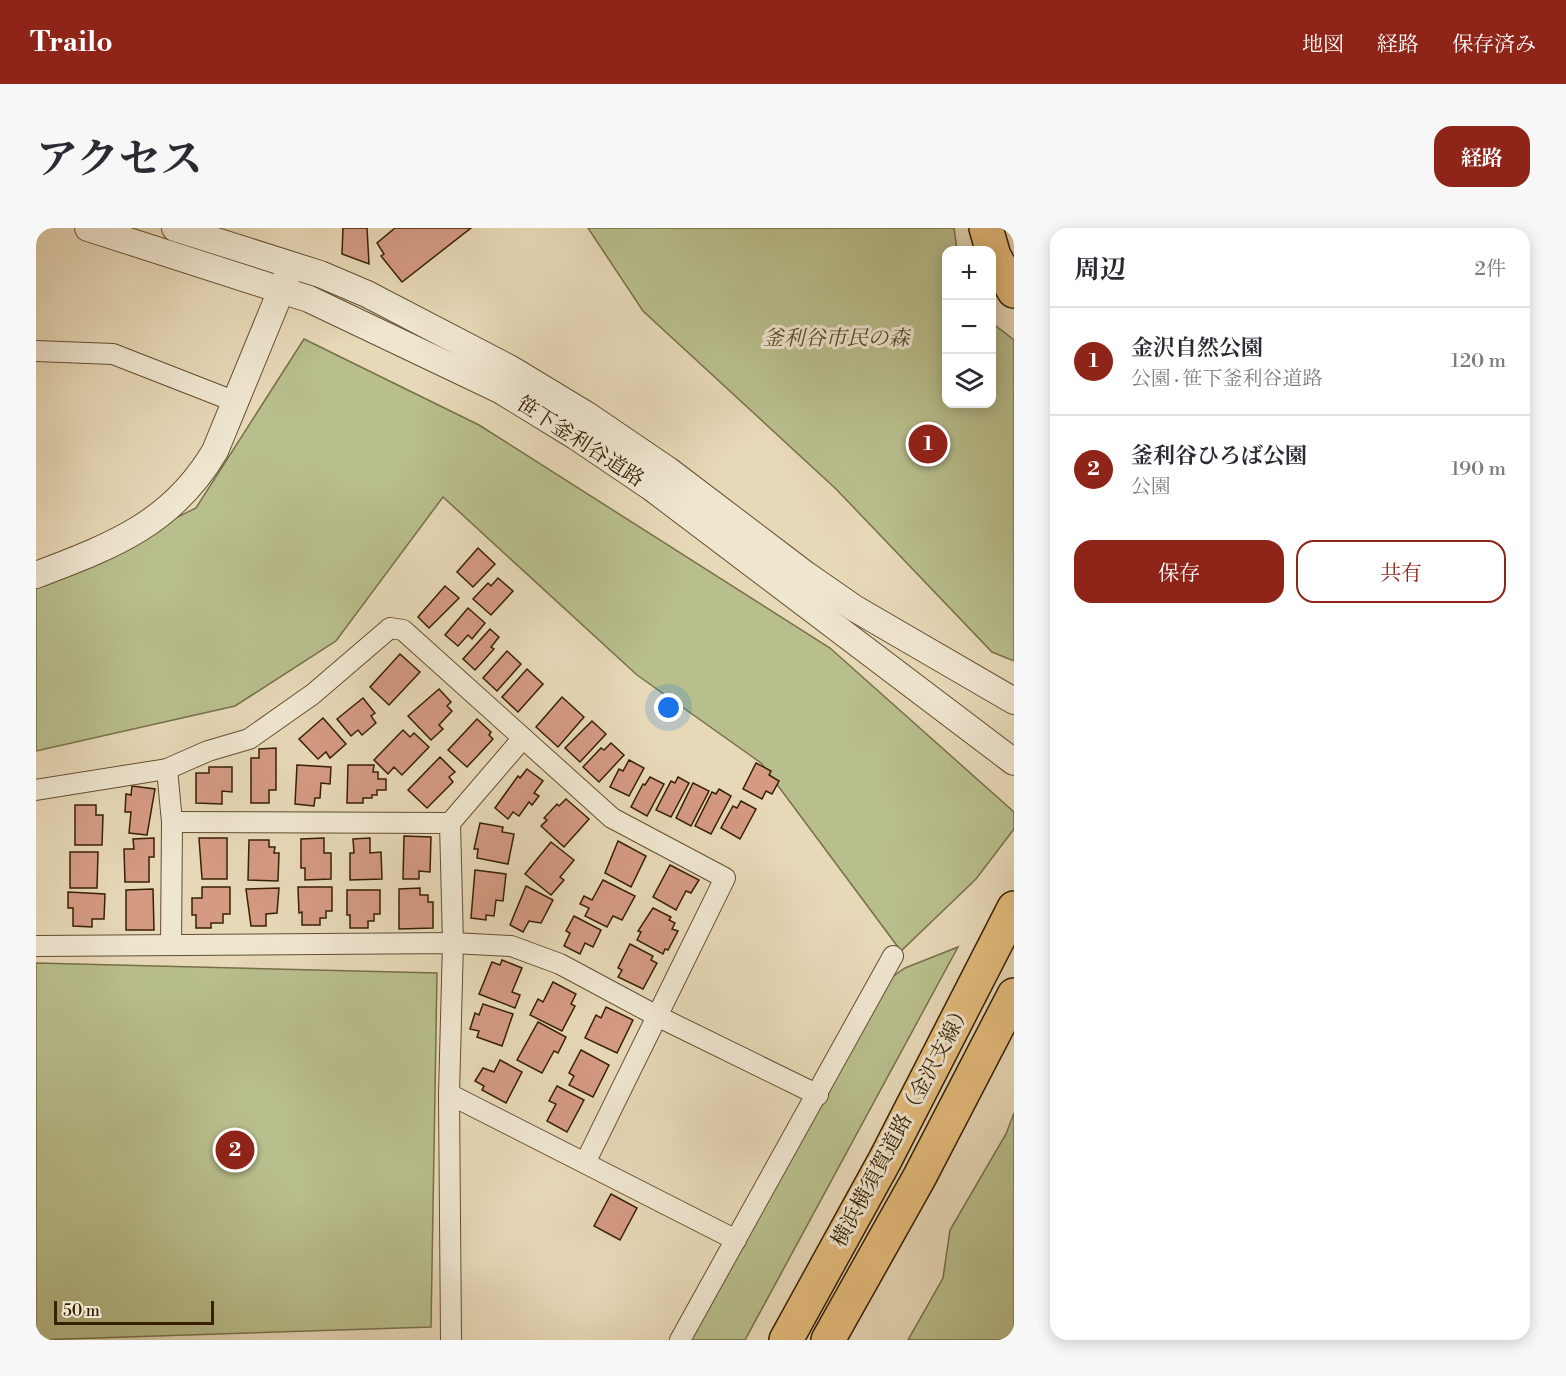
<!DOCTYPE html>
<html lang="ja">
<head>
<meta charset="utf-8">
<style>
	:root { --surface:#fff; --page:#f7f7f7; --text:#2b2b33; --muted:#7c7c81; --line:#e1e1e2; --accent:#8f2418 }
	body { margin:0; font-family:"Libre Bodoni","Noto Serif JP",serif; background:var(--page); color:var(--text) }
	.controls { position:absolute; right:18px; top:18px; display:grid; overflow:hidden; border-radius:12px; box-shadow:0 3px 15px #0003 }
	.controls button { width:54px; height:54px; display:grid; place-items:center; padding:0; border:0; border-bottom:2px solid var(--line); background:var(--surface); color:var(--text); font:30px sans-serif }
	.scale { position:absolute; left:18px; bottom:15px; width:160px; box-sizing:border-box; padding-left:6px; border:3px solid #382003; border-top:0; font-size:16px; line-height:21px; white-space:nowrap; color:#382003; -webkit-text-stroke:4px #efe6d0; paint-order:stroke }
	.you { position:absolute; left:633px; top:480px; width:21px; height:21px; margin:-15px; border:4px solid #fff; border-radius:50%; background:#1a73e8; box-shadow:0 0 0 9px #1a73e833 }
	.badge { display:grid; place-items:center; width:39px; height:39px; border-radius:50%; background:var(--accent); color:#fff; font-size:20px; font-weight:700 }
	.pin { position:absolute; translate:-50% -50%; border:3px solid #fff; box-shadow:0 2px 6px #0006 }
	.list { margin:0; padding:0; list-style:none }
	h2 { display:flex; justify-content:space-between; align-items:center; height:78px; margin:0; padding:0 24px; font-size:26px }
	h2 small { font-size:20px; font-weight:400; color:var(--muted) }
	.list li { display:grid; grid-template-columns:39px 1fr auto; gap:18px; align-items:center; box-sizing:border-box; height:108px; padding:0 24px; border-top:2px solid var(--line) }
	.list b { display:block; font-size:22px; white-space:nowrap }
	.list p { margin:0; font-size:20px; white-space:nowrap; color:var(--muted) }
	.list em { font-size:20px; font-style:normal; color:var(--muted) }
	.actions { display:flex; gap:12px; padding:18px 24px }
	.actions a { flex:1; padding:14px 0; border:2px solid var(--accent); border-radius:18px; text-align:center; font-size:21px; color:var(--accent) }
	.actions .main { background:var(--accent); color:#fff }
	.icon { flex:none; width:33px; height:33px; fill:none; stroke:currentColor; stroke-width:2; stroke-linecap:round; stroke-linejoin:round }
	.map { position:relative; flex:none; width:978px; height:1112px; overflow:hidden; border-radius:18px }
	header { display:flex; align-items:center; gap:36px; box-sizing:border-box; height:84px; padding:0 30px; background:var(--accent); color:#fff }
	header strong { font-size:28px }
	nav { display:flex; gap:33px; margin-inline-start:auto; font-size:21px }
	.intro { display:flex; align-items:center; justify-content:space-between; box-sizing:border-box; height:144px; padding:0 36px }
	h1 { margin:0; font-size:42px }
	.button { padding:15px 27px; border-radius:18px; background:var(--accent); color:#fff; font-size:21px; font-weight:700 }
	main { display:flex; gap:36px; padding:0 36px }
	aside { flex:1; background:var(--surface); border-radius:18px; box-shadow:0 3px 15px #0003 }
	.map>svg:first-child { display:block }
	.green { fill:#b8be8c; stroke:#786f48; stroke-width:1.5 }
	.building { fill:#d49a82; stroke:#382003; stroke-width:1.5 }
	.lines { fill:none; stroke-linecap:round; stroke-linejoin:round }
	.minor-casing { stroke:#644e30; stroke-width:22 }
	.tertiary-casing { stroke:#644e30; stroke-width:28 }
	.motorway-casing { stroke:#382003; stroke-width:36 }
	.minor { stroke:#efe6d0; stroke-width:20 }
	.tertiary { stroke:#efe6d0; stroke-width:26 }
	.motorway { stroke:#e4bc7c; stroke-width:33 }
	.labels { text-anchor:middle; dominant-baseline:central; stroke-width:6; stroke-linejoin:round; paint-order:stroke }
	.park-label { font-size:21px; font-style:italic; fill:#584825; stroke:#efe6d0 }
	.street-label { font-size:21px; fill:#382003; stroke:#efe6d0 }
</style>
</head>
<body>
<header>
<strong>Trailo</strong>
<nav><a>地図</a><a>経路</a><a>保存済み</a></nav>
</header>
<div class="intro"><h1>アクセス</h1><a class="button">経路</a></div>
<main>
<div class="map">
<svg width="978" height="1112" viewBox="0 0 978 1112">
	<rect width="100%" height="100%" fill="#e7d8b7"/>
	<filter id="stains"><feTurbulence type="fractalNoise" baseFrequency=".00333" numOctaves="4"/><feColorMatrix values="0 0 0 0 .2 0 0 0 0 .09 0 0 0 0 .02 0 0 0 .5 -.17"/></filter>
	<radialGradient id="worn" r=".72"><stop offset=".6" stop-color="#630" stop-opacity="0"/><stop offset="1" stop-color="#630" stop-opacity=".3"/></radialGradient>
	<!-- green -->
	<g class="green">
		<path d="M552,0H918L921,22H910V176H956V95L978,112V433L956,424L800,261L607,83Z"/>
		<path d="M268,111L443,197L794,420L978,584V601L940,651L865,723L725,535L601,447L407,269L300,413L199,478L0,523V358L160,280Z"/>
		<path d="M922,719L709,1112H651L846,756L869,740Z"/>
		<path d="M0,735L401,745L395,1099L0,1112Z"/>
		<path d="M978,885V1112H872L907,1050L914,1002L970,906Z"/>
	</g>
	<!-- building -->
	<g class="building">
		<path d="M307,0H331L333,36L306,26Z"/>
		<path d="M359,0H435L366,54L345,28L348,26L341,15Z"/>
		<path d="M442,320L459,336L437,359L421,344Z"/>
		<path d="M462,350L477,363L455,387L437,371L452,355L455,358Z"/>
		<path d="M409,358L423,370L393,400L382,389Z"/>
		<path d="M432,380L449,395L436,411L432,407L422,418L409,407Z"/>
		<path d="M454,401L463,409L455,419L458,421L439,442L427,431Z"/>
		<path d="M471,423L485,436L461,463L447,450Z"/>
		<path d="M364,426L384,444L353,477L334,459Z"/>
		<path d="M491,441L507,456L482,484L466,469Z"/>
		<path d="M403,461L415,474L411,478L416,483L403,497L407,501L395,512L372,488Z"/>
		<path d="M526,469L548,489L522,519L500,499Z"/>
		<path d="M327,470L339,485L335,488L340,495L326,507L322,502L315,508L301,491Z"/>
		<path d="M287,490L310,516L294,530L290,524L282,531L263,511Z"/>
		<path d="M441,491L455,504L453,507L457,511L431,539L412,522Z"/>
		<path d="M556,493L570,506L544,534L529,520Z"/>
		<path d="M367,502L374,509L378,505L393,519L366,547L358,539L352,546L338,532Z"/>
		<path d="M575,515L588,527L563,554L547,539L565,520L568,522Z"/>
		<path d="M240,520V562H233V575H215V530H223V521Z"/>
		<path d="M404,529L419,544L413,549L417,554L391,580L372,562Z"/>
		<path d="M593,532L608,540L593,568L574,559L583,541L587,543Z"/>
		<path d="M720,535L735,543L733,547L743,553L736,566L730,563L726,571L707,561Z"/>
		<path d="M261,537L295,539L294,556L285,555L284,570H279L278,578L259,576Z"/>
		<path d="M312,537H338L337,544H342V551H350V562H341V567H336V570H327V575H311Z"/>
		<path d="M173,539H196V564L186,563V576L160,575V545H173Z"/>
		<path d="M491,541L507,553L498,565L503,568L496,577L493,574L483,588L477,584L472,591L459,580L482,548L484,550Z"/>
		<path d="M614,549L628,556L611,588L595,579L607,556L609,557Z"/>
		<path d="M642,549L653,555L635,589L620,582L635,553L639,555Z"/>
		<path d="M657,555L673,563L655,598L640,590Z"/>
		<path d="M96,558L119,561L111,607L93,605L95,584H89L90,566L95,567Z"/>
		<path d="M683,561L695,568L675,606L659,598L676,564L680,566Z"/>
		<path d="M530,571L553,591L528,619L505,598L511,592L508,590L521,576L523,578Z"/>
		<path d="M705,573L720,581L704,611L685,600L697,578L701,580Z"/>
		<path d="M39,577H60V587H67L66,617H39Z"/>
		<path d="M444,595L467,599L466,604L478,606L472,636L441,630L442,621H438Z"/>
		<path d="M368,608L395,609L394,644L383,643V651H367Z"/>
		<path d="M118,610V629H113V654H89L88,621H98L97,611Z"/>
		<path d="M163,610H191V651H166Z"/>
		<path d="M288,610V625H295V651L269,652V640H265V611Z"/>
		<path d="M334,610V625L345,624L346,651L314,652V625H318L317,611Z"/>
		<path d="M213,612H233V619H239L238,625H243L242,653L212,652Z"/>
		<path d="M582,613L610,628L595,659L569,645Z"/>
		<path d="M515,614L538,632L524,649L528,652L515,667L489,646Z"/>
		<path d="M34,624H62L61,660H34Z"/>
		<path d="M634,637L663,652L655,665L650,663L640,682L617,669Z"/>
		<path d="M439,642L470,646L467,673L460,672L458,688L450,687V692L435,690Z"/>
		<path d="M567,652L599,668L586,692L577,688L571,699L549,688L553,680L544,676L548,668L556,672Z"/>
		<path d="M490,658L517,672L505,695L493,693L487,704L474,697Z"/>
		<path d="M166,659H194V686H187V695H175V700H160V687H156V670H166Z"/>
		<path d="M262,659H296V683H290V690H284V697H266V684L263,685Z"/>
		<path d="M243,660L241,685L230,686V698H215L210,661Z"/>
		<path d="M384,660V667H392V674H397V700L363,701V661Z"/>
		<path d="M117,661L118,702H90V662Z"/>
		<path d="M311,662H344V686H338V693H332V700H314V687H311Z"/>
		<path d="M32,664L69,666L68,691H56V699L37,698V680H32Z"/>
		<path d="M617,680L635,689L633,692L639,695L636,701L642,703L632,722L629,721L627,726L601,712L605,704L602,703Z"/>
		<path d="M538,688L565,702L557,719L549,715L544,726L528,718L534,705L530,703Z"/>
		<path d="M594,716L617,728L615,732L621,735L607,761L582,749L586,742L582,740Z"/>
		<path d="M466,732L486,740L476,764L484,767L479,780L443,766L456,734L464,737Z"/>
		<path d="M517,754L540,766L535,776L539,778L526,803L494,787L502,771L507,774Z"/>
		<path d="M447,776L477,786L466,818L441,809L443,803L434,801L439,785L443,787Z"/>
		<path d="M570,779L597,792L581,825L549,810L560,787L565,790Z"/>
		<path d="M502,794L530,809L522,825L518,823L506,845L481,832Z"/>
		<path d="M545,822L573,837L557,869L533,857L538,848L533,845Z"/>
		<path d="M464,832L486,844L470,875L446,862L448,858L439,853L447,840L458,844Z"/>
		<path d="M521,858L548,872L531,904L511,893L520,876L513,873Z"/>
		<path d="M575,966L601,980L584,1012L558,998Z"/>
	</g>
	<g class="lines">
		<defs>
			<g id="minor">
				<path d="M0,123L77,126L200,174"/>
				<path d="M487,510L414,595L417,715L413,866L700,1012"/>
				<path d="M131,541L136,594L135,717"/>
				<path d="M0,562L131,541L172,523L213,511L277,466L354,400L367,402L576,590L689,650L549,935"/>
				<path d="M136,594L414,595"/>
				<path d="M0,718L417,715L475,718L524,736L621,788L782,867"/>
				<path d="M413,866L415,1112"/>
				<path d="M644,1112L857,728"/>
			</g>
			<g id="tertiary">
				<path d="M52,0L273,71L464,162L539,208L616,260L978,534"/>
				<path d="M139,0L284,46L331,66L475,141L551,187L632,242L769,346L818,380L978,473"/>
				<path d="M0,347C76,318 136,296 179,223L251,48"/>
			</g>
			<g id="motorway">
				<path d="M950,0L958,28L978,63"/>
				<path d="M750,1112L849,932L978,680"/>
				<path d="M792,1112L883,950L978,767"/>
			</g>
		</defs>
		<!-- minor casing -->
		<use href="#minor" class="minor-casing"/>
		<!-- tertiary casing -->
		<use href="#tertiary" class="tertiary-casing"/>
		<!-- motorway casing -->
		<use href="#motorway" class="motorway-casing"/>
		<!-- minor -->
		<use href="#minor" class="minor"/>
		<!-- tertiary -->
		<use href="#tertiary" class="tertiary"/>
		<!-- motorway -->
		<use href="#motorway" class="motorway"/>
	</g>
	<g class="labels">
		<!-- park labels -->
		<g class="park-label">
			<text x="800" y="111">釜利谷市民の森</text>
		</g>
		<!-- street labels -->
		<g class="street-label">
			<text transform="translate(544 214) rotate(33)">笹下釜利谷道路</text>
			<text transform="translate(866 897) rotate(-62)">横浜横須賀道路（金沢支線）</text>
		</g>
	</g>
	<rect width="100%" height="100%" filter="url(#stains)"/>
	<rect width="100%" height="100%" fill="url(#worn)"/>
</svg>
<div class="controls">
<button>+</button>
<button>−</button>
<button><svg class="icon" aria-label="layers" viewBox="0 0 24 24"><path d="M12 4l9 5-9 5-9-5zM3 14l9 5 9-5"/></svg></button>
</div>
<div class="scale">50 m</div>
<div class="you"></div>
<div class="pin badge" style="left:892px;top:216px">1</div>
<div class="pin badge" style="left:199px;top:922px">2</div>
</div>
<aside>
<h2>周辺<small>2件</small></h2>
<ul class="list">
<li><span class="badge">1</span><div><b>金沢自然公園</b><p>公園 · 笹下釜利谷道路</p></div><em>120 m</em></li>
<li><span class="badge">2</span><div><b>釜利谷ひろば公園</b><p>公園</p></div><em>190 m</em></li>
</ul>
<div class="actions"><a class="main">保存</a><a>共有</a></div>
</aside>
</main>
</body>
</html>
